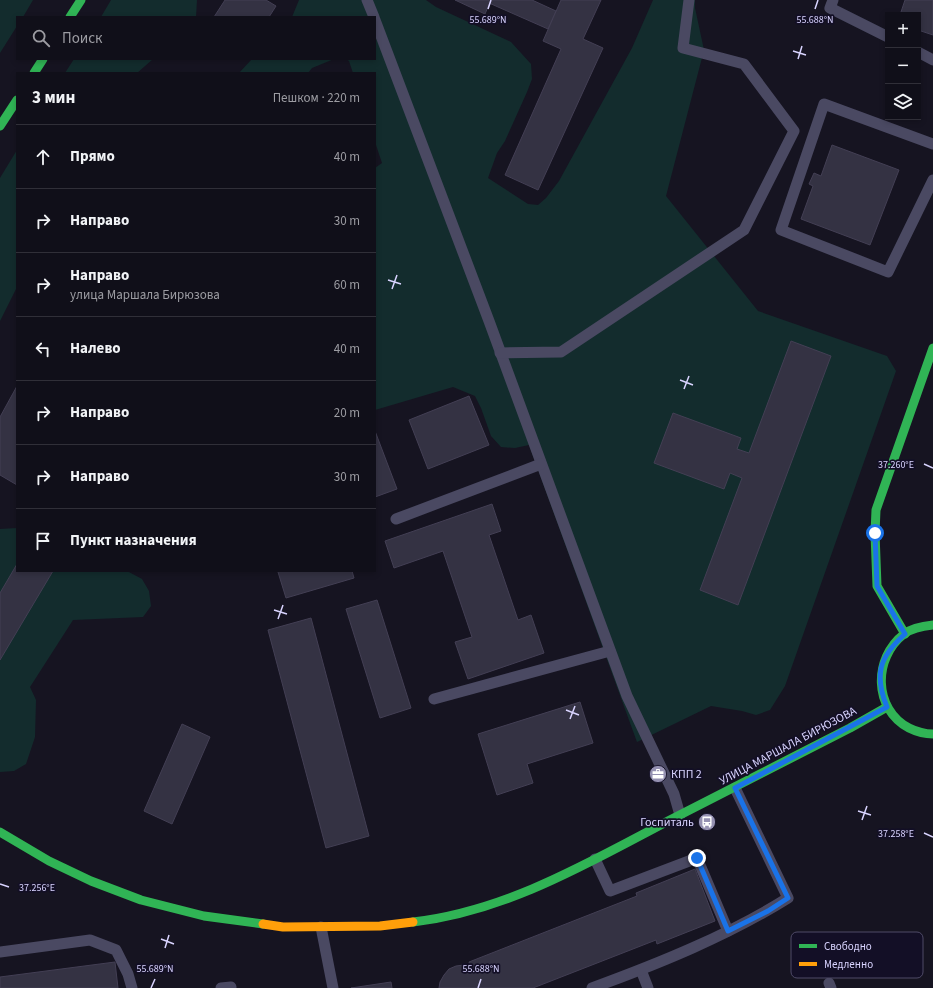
<!DOCTYPE html>
<html lang="ru">
<head>
<meta charset="utf-8">
<style>
	:root { --surface:#100f19; --page:#191822; --text:#f1f3f6; --muted:#9c9ca2; --line:#302f38 }
	body { margin:0; font-family:"Source Sans 3",sans-serif; background:var(--page); color:var(--text) }
	.controls { position:absolute; right:12px; top:12px; display:grid; overflow:hidden; border-radius:0px; box-shadow:0 2px 6px #0003 }
	.controls button { width:36px; height:36px; display:grid; place-items:center; padding:0; border:0; border-bottom:1px solid var(--line); background:var(--surface); color:var(--text); font:20px sans-serif }
	.stop { position:absolute; width:12px; height:12px; margin:-9px; border:3px solid #1a73e8; border-radius:50%; background:#fff }
	.stop.end { background:#1a73e8; border-color:#fff; box-shadow:0 1px 4px #0008 }
	.list { margin:0; padding:0; list-style:none }
	h2 { display:flex; justify-content:space-between; align-items:center; height:52px; margin:0; padding:0 16px; font-size:17px }
	h2 small { font-size:13px; font-weight:400; color:var(--muted) }
	.list li { display:grid; grid-template-columns:26px 1fr auto; gap:12px; align-items:center; box-sizing:border-box; height:64px; padding:0 16px; border-top:1px solid var(--line) }
	.list b { display:block; font-size:15px; white-space:nowrap }
	.list p { margin:0; font-size:13px; white-space:nowrap; color:var(--muted) }
	.list em { font-size:13px; font-style:normal; color:var(--muted) }
	.icon { flex:none; width:22px; height:22px; fill:none; stroke:currentColor; stroke-width:2; stroke-linecap:round; stroke-linejoin:round }
	.map { position:relative; flex:none; width:933px; height:988px; overflow:hidden }
	.search { position:absolute; background:var(--surface); box-shadow:0 2px 6px #0003; left:16px; top:16px; width:360px; height:44px; display:flex; align-items:center; gap:10px; box-sizing:border-box; padding:0 14px; border-radius:0px; color:var(--muted); font-size:15px }
	.panel { position:absolute; background:var(--surface); box-shadow:0 2px 6px #0003; left:16px; top:72px; width:360px; height:500px; border-radius:0px }
	.map>svg:first-child { display:block }
	.green { fill:#132c2d }
	.building { fill:#343243; stroke:#433f54 }
	.lines { fill:none; stroke-linecap:round; stroke-linejoin:round }
	.lane { stroke:#4a4962; stroke-width:11 }
	.fast { stroke:#30b455; stroke-width:9 }
	.slow { stroke:#ff9f0a; stroke-width:9 }
	.route { stroke:#1a73e8; stroke-width:5 }
	.ticks { fill:none; stroke:#d9d4ff; stroke-width:1.5 }
	.labels { text-anchor:middle; dominant-baseline:central; stroke-width:3.5; stroke-linejoin:round; paint-order:stroke }
	.street-label { font-size:12px; fill:#d9d4ff; stroke:#130f26 }
	.poi-label { font-size:12px; fill:#d9d4ff; stroke:#130f26; text-anchor:start }
	.key { fill:#130f26; stroke:#4e4a67; stroke-width:1 }
	.key-label { font-size:11px; fill:#d9d4ff }
	.ticks-label { font-size:10px; text-anchor:middle; fill:#d9d4ff; stroke:#130f26; stroke-width:3.5; stroke-linejoin:round; paint-order:stroke }
</style>
</head>
<body>
<div class="map">
<svg width="933" height="988" viewBox="0 0 933 988">
	<rect width="100%" height="100%" fill="#161421"/>
	<!-- green -->
	<g class="green">
		<path d="M0,0H33L23,17H17V26L0,53Z"/>
		<path d="M111,0H197L196,17H101Z"/>
		<path d="M299,0H426L436,7L511,42L531,64L532,79L527,92L505,141L497,153L488,178L528,204L538,205L546,198L559,181L632,48L653,0H695V8L704,50L666,196L758,311L887,356L896,371L785,686L770,710L756,715L742,711L711,706L637,742L529,445L515,448L501,447L491,436L481,408L475,396L453,387L375,410V168L382,163L375,142V73H353L349,61L346,59H375V17H292Z"/>
		<path d="M74,59H153L137,73H65Z"/>
		<path d="M252,59H334L312,68L308,73H239Z"/>
		<path d="M17,150V287L0,321V178Z"/>
		<path d="M17,528V571H127L142,579L149,591L151,606L143,617L73,620L30,687L36,700L35,737L26,764L14,771L0,772V529Z"/>
	</g>
	<!-- building -->
	<g class="building">
		<path d="M225,0H266L276,6L269,17H214Z"/>
		<path d="M455,0H491L485,14Z"/>
		<path d="M491,0H532L556,11L548,29L489,3Z"/>
		<path d="M561,0H601L583,39L603,48L538,190L505,175L561,49L543,41Z"/>
		<path d="M905,0H933V35L918,30V15H900Z"/>
		<path d="M832,145L899,170L870,245L801,219L813,186L809,184L814,173L821,176Z"/>
		<path d="M791,341L831,356L738,605L700,590L742,478L730,473L724,489L654,463L673,413L741,438L737,449L749,453Z"/>
		<path d="M17,386V485L0,475V417Z"/>
		<path d="M469,396L489,445L428,469L409,420Z"/>
		<path d="M375,431L397,489L375,497Z"/>
		<path d="M492,504L501,531L489,535L518,620L531,615L544,653L468,679L455,642L472,637L443,551L394,568L385,541Z"/>
		<path d="M17,564V571H53L0,660V593Z"/>
		<path d="M280,571H352L354,578L286,598L278,572Z"/>
		<path d="M377,600L411,708L380,718L346,609Z"/>
		<path d="M311,618L369,836L326,848L268,630Z"/>
		<path d="M580,702L593,743L527,764L533,783L497,795L478,734Z"/>
		<path d="M182,724L210,737L172,824L144,811Z"/>
		<path d="M695,869L715,921L657,944L656,940L533,988H439L440,982L444,975L449,969L456,966L464,965L470,966L469,962L637,896L636,893Z"/>
		<path d="M115,962L118,988H0V977Z"/>
		<path d="M391,982L392,988H351Z"/>
	</g>
	<g class="lines">
		<!-- lane -->
		<g class="lane">
			<path d="M367,0L374,17"/>
			<path d="M833,0L830,8L888,37"/>
			<path d="M375,20L489,321L627,696L674,794L680,815"/>
			<path d="M918,52L933,60"/>
			<path d="M933,144L824,104L781,230L888,272L933,180"/>
			<path d="M500,353L561,352L744,230L794,131L744,64L683,48L689,0"/>
			<path d="M396,519L541,464"/>
			<path d="M434,699L610,651"/>
			<path d="M595,859L610,891L697,858L728,931"/>
			<path d="M321,927L333,988"/>
			<path d="M0,952L90,940L116,950L128,974L132,988"/>
			<path d="M641,970L648,988"/>
			<path d="M829,983L831,988"/>
			<path d="M221,988L231,987"/>
			<path d="M592,988C660,963 727,936 788,898L735,788"/>
		</g>
		<!-- fast -->
		<g class="fast">
			<path d="M70,17L81,0"/>
			<path d="M34,73L43,59"/>
			<path d="M0,126L17,100"/>
			<path d="M933,625C923,626 912,628 904,634C873,658 873,709 909,728C917,732 924,734 933,734"/>
			<path d="M905,634L877,586L875,533L876,510L933,348"/>
			<path d="M0,832L49,861L91,881L141,900L204,916L263,924"/>
			<path d="M413,922C507,911 588,863 670,820C730,789 790,759 850,728L887,707"/>
		</g>
		<!-- slow -->
		<path class="slow" d="M263,924L283,927L380,926L413,922"/>
	</g>
	<g class="lines">
		<!-- route -->
		<path class="route" d="M697,858L728,931L768,911L788,898L735,788L887,707C874,675 879,657 905,634L877,586L875,533"/>
	</g>
	<!-- ticks -->
	<path class="ticks" d="M488,9L491,0M815,9L818,0M793,51L806,55M798,59L802,46M388,280L401,284M392,289L397,275M680,380L693,385M684,389L689,376M924,464L933,468M274,610L287,614M278,619L283,605M566,710L579,715M570,719L575,706M858,811L871,815M862,820L867,806M924,833L933,837M0,884L9,887M161,939L174,944M165,948L169,935M151,988L155,979M478,988L481,979"/>
	<!-- icons -->
	<defs>
		<symbol id="office-disc" viewBox="-11 -11 22 22"><circle r="9.5" fill="#9591b1" stroke="#130f26"/><path d="M-6-3h4V-5.5h4V-3h4V5H-6ZM-1-4.5V-3h2v-1.5ZM-6 0V1H6V0Z" fill="#fff"/></symbol>
		<symbol id="bus-disc" viewBox="-11 -11 22 22"><circle r="9.5" fill="#9591b1" stroke="#130f26"/><path d="M-5-6H5V4H4V6H2V4H-2V6H-4V4H-5ZM-3.5-4V0h7V-4ZM-3.5 1.2v1.5H-2V1.2ZM2 1.2v1.5H3.5V1.2Z" fill="#fff"/></symbol>
	</defs>
	<g fill-rule="evenodd">
		<use href="#office-disc" x="648" y="764" width="20" height="20"/>
		<use href="#bus-disc" x="697" y="812" width="20" height="20"/>
	</g>
	<g class="labels">
		<!-- street labels -->
		<g class="street-label">
			<text transform="translate(788 746) rotate(-28)">УЛИЦА МАРШАЛА БИРЮЗОВА</text>
		</g>
		<!-- poi labels -->
		<g class="poi-label">
			<text x="671" y="774">КПП 2</text>
			<text x="694" y="822" text-anchor="end">Госпиталь</text>
		</g>
	</g>
	<!-- legend -->
	<rect x="791" y="932" width="132" height="46" rx="6" class="key"/>
	<rect x="799" y="944" width="18" height="4" fill="#30b455"/>
	<rect x="799" y="962" width="18" height="4" fill="#ff9f0a"/>
	<g class="key-label">
		<text x="824" y="950">Свободно</text>
		<text x="824" y="968">Медленно</text>
	</g>
	<g class="ticks-label">
		<text x="488" y="23">55.689°N</text>
		<text x="815" y="23">55.688°N</text>
		<text x="896" y="468">37.260°E</text>
		<text x="896" y="837">37.258°E</text>
		<text x="37" y="891">37.256°E</text>
		<text x="155" y="972">55.689°N</text>
		<text x="481" y="972">55.688°N</text>
	</g>
</svg>
<div class="controls">
<button>+</button>
<button>−</button>
<button><svg class="icon" aria-label="layers" viewBox="0 0 24 24"><path d="M12 4l9 5-9 5-9-5zM3 14l9 5 9-5"/></svg></button>
</div>
<div class="stop" style="left:875px;top:533px"></div>
<div class="stop end" style="left:697px;top:858px"></div>
<div class="search"><svg class="icon" aria-label="search" viewBox="0 0 24 24"><circle cx="10" cy="10" r="6"/><path d="M15 15l6 6"/></svg>Поиск</div>
<section class="panel">
<h2>3 мин<small>Пешком · 220 m</small></h2>
<ul class="list">
<li><svg class="icon" aria-label="ahead" viewBox="0 0 24 24"><path d="M12 20V5M6 11l6-6 6 6"/></svg><div><b>Прямо</b></div><em>40 m</em></li>
<li><svg class="icon" aria-label="right" viewBox="0 0 24 24"><path d="M7 20v-9h11M14 6l5 5-5 5"/></svg><div><b>Направо</b></div><em>30 m</em></li>
<li><svg class="icon" aria-label="right" viewBox="0 0 24 24"><path d="M7 20v-9h11M14 6l5 5-5 5"/></svg><div><b>Направо</b><p>улица Маршала Бирюзова</p></div><em>60 m</em></li>
<li><svg class="icon" aria-label="left" viewBox="0 0 24 24"><path d="M17 20v-9H6M10 6l-5 5 5 5"/></svg><div><b>Налево</b></div><em>40 m</em></li>
<li><svg class="icon" aria-label="right" viewBox="0 0 24 24"><path d="M7 20v-9h11M14 6l5 5-5 5"/></svg><div><b>Направо</b></div><em>20 m</em></li>
<li><svg class="icon" aria-label="right" viewBox="0 0 24 24"><path d="M7 20v-9h11M14 6l5 5-5 5"/></svg><div><b>Направо</b></div><em>30 m</em></li>
<li><svg class="icon" aria-label="arrive" viewBox="0 0 24 24"><path d="M6 21V4h12l-3 4 3 4H6"/></svg><div><b>Пункт назначения</b></div></li>
</ul>
</section>
</div>
</body>
</html>
